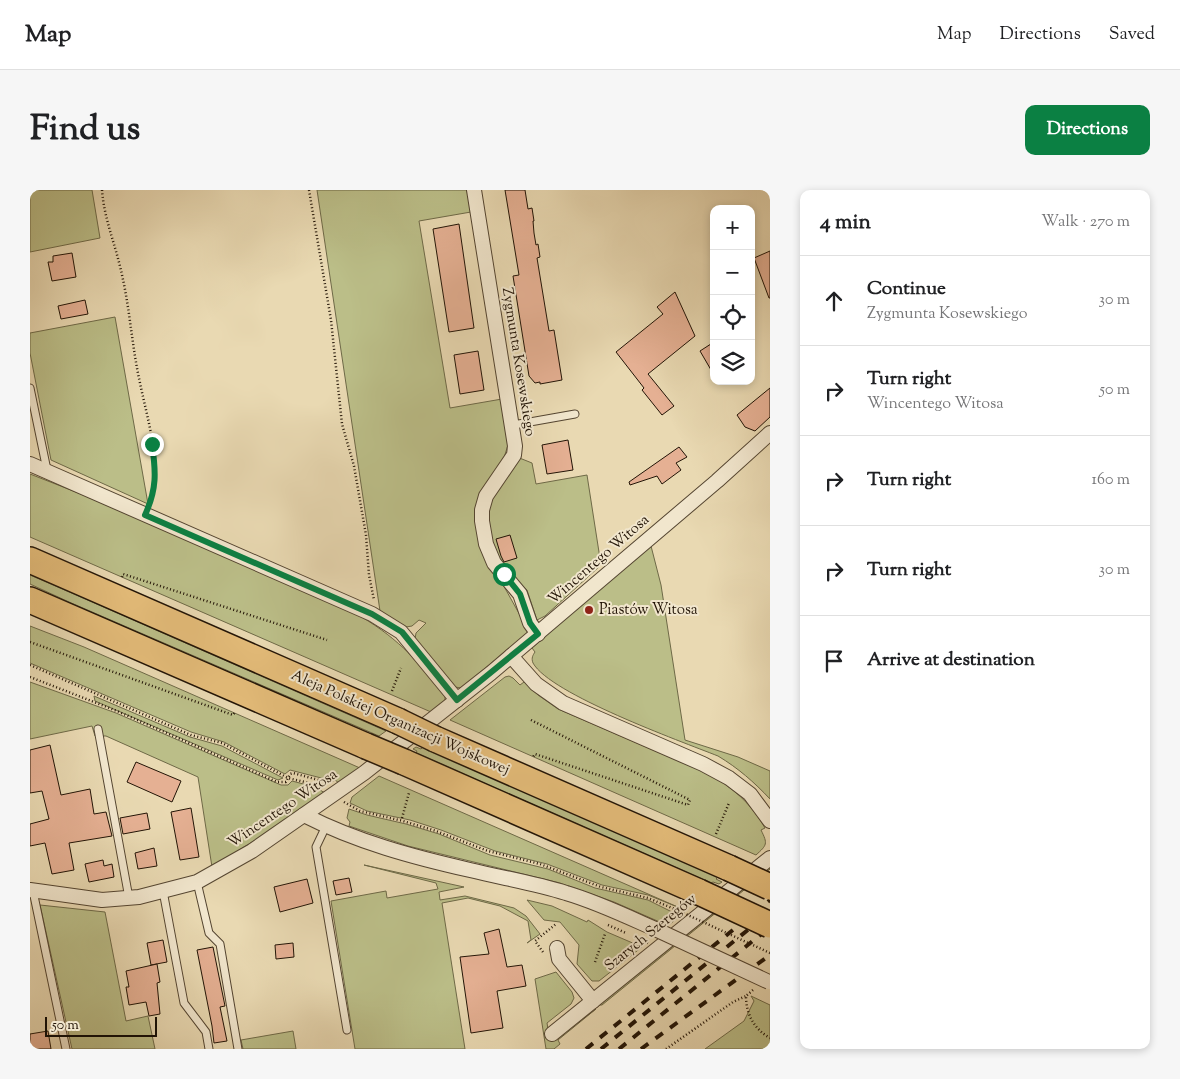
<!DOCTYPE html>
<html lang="en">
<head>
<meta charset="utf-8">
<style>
	:root { --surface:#fff; --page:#f6f6f6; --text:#202124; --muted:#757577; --line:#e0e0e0; --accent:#0b8043 }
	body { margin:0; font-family:"Sorts Mill Goudy",serif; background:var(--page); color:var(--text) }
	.controls { position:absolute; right:15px; top:15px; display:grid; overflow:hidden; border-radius:10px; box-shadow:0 2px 8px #0003 }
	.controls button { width:45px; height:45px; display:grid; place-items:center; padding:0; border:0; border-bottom:1px solid var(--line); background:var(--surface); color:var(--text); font:25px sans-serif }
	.scale { position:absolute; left:15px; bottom:12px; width:112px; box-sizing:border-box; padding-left:5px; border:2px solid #221406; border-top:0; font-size:14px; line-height:18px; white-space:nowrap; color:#221406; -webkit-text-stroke:4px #f1e6cd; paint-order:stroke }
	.stop { position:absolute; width:15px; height:15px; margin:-11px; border:4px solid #0b8043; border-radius:50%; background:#fff }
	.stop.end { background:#0b8043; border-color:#fff; box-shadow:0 1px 5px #0008 }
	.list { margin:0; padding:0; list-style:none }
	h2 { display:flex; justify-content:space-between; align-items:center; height:65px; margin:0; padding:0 20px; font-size:21px }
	h2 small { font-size:16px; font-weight:400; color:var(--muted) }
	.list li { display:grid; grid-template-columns:32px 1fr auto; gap:15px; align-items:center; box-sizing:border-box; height:90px; padding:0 20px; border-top:1px solid var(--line) }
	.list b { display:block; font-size:19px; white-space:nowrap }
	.list p { margin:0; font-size:16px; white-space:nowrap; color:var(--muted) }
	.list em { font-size:16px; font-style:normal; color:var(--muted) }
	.icon { flex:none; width:28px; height:28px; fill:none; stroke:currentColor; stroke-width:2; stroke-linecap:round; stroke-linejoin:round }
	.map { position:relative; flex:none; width:740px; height:859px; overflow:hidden; border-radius:10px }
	header { display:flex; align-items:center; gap:30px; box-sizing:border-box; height:70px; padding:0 25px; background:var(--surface); border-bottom:1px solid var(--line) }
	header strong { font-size:24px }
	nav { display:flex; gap:28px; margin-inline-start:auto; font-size:18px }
	.intro { display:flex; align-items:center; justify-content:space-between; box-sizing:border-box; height:120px; padding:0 30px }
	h1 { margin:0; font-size:35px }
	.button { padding:12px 22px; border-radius:10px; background:var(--accent); color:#fff; font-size:18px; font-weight:700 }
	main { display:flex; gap:30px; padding:0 30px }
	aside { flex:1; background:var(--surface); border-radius:10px; box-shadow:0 2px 8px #0003 }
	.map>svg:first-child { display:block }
	.green { fill:#bbbe88; stroke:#6e6947 }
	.building { fill:#e5b093; stroke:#221406 }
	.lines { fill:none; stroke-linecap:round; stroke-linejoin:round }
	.service-casing { stroke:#544531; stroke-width:9 }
	.minor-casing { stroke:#544531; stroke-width:16 }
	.motorway-casing { stroke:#221406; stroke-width:28 }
	.path { stroke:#221406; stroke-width:2.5; stroke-dasharray:1 2.5; stroke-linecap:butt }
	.service { stroke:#f1e6cd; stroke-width:7 }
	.minor { stroke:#f1e6cd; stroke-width:14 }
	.motorway { stroke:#e4bc79; stroke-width:25 }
	.rail { stroke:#221406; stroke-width:4; stroke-dasharray:9 9; stroke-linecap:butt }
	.minor-bridge-casing { stroke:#544531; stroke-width:16; stroke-linecap:butt }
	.motorway-bridge-casing { stroke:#221406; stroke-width:28; stroke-linecap:butt }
	.path-bridge { stroke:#221406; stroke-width:2.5; stroke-dasharray:1 2.5; stroke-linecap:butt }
	.minor-bridge { stroke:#f1e6cd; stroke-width:14 }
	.motorway-bridge { stroke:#e4bc79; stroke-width:25 }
	.route { stroke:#0b8043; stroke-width:6 }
	.poi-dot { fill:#8f2418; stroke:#f1e6cd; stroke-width:2 }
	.labels { text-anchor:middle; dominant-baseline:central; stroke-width:4; stroke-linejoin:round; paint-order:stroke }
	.street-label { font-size:15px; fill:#221406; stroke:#f1e6cd }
	.poi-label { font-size:15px; fill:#221406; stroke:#f1e6cd; text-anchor:start }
</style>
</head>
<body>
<header>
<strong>Map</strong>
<nav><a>Map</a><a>Directions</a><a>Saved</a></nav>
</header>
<div class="intro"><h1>Find us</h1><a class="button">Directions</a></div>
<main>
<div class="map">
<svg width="740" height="859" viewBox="0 0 740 859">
	<rect width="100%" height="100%" fill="#e9d9b2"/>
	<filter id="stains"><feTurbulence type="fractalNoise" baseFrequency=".004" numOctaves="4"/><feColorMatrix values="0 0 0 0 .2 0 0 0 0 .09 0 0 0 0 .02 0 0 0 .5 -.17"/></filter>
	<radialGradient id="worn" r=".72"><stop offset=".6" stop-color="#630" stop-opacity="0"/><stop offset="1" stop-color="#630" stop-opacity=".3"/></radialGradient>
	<!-- green -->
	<g class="green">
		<path d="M0,0H62L70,48L0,62Z"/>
		<path d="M287,0H437L441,22L389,31L420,218L472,209L480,248L474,268L450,308L456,364L496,436L498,443L431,498L425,497L385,449L386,443L396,433L389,430L382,436L376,437L350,421Z"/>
		<path d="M85,127L118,314L21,270L0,163V143Z"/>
		<path d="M487,267L502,273L506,294L557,285L571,375L515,426L507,430L497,400L482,388L462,361L457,320L460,311Z"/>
		<path d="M0,284L51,304L323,422C366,446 384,467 415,504V511L401,522L0,347Z"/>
		<path d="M621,356L631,395L655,550L708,567L740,581V609C724,592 708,578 688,566C650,551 520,504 503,473C501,468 503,465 505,462L502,458L597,374Z"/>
		<path d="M0,385L44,404L356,541L349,546L39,412L0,394Z"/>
		<path d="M0,436L54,457L330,578L309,593L305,590L303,591L260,580L255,584L251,582L194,552L161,542L0,473Z"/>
		<path d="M479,486L483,488L490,495L494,492L508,505L528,519L677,583C702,597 721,613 735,638L731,640C738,654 737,655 726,665L420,530L475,487Z"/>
		<path d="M0,492L86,523L251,595H258L262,591L285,597L295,603L230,647L182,677L168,587L76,546H65L62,536L0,549Z"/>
		<path d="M64,506L160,547L192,556L253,588L248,590L65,511Z"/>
		<path d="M386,557L391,559L393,557L688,687L686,689L692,692L689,694L683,692L681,693L386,563L387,561L383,559Z"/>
		<path d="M349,586L650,718L618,705L572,695L517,674L465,661L411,640L380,630L337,621L320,613L322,607Z"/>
		<path d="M319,619L337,625L376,634L409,644L460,665L518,679L565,698L618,710L650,726L640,734L634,731L632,733L584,712L530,693L378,656L319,636L320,632L317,628Z"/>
		<path d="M334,675L434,697L409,702L410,710L435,706L484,718L496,726L510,744L497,753L501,750L498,731L470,716L438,708L412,713L435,859H325L301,711L356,701L357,708L408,699L406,693Z"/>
		<path d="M740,677V679L572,815H569Z"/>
		<path d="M497,710L522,716L557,732L558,730L577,742L612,757L569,791H562L547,774L549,755L530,732L514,730Z"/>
		<path d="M10,715L75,722L96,831L118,826L125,859H42Z"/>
		<path d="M526,782L542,802L544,808L541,814L517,833L518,839L526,849L566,819L528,850L530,854L524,859H516L505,789Z"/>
		<path d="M721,806L740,815V859H675L714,831L724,811Z"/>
		<path d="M263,841L266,859H213L211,850Z"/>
	</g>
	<!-- building -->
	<g class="building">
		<path d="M475,0H495L498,19L502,18L504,31H503L504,43L506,55L508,54L510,67L507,68L519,141L524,140L532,190L510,194V192L505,193L499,186L483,86L489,85Z"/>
		<path d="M429,34L444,138L419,142L403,39Z"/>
		<path d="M740,61V108H739L724,68Z"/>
		<path d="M42,63L46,87L22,91L18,72H23V66Z"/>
		<path d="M645,102L665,146L618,184L644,216L632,225L612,200L614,198L586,162L633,124L627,117Z"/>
		<path d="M55,110L58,124L31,129L28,116Z"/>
		<path d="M684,152V185L670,161Z"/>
		<path d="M448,161L454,200L430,204L424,165Z"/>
		<path d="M740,198V227L725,241L715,237L707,225Z"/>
		<path d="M538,250L543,280L517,284L512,255Z"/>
		<path d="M649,257L657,267L646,273L651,280L632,294L627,286L600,295L599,292Z"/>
		<path d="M480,345L487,368L474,372L471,366L466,349Z"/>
		<path d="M20,555L31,605L60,599L64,624L76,622L82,646L39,653L44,680L22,684L15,653L0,656V634L19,629L12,601L0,603V560Z"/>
		<path d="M106,572L151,591L142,612L97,592Z"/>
		<path d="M161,618L169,667L150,670L141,622Z"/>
		<path d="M117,623L120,639L93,644L90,628Z"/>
		<path d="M124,658L127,676L108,679L105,663Z"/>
		<path d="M73,670L74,676L82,674L84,687L59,692L55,674Z"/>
		<path d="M319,688L322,702L306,705L303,691Z"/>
		<path d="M277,689L283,713L250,722L244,697Z"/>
		<path d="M469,739L477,777L492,775L496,796L467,801L473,838L441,843L430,767L459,764L454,743Z"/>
		<path d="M133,750L137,772L121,775L117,753Z"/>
		<path d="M263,753L264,767L246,769L245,755Z"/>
		<path d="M183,757L195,816L190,817L197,851L184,853L182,836L167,760Z"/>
		<path d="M127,774L130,792L127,793L130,824L119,826L116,812L99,815L96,797H99L96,781Z"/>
		<path d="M18,841L21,859H0V844Z"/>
	</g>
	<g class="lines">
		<defs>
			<g id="service">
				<path d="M0,198L17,280"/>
				<path d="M483,235L545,224"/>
				<path d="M68,539L99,708"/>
				<path d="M296,636L286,657L317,840"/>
				<path d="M167,692L179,743L190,754L208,859"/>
				<path d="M3,701L36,859"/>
				<path d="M133,701L154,813L176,842L179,859"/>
			</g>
			<g id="minor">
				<path d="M444,0L485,256L484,265L456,306L452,320V331L456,354L464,373L490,404L500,433L508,444"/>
				<path d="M0,274L342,424L371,442L427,510"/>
				<path d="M481,466L506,494L533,513L673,574L699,588L720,604L740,631"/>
				<path d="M274,625C327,652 383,667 440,680C472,688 505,693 536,703C567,712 596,726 625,739"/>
				<path d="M0,700L72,710L109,707L167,692L222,661L334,583L461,483L687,291L740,243"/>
				<path d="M527,758L529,769L563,811"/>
				<path d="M522,844L740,668"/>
			</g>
			<g id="motorway">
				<path d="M0,370L368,531"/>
				<path d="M0,410L336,556"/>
				<path d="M405,549L699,678"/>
				<path d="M374,572L669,702"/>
			</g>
		</defs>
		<!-- service casing -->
		<use href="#service" class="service-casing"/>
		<!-- minor casing -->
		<use href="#minor" class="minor-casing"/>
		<!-- motorway casing -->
		<use href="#motorway" class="motorway-casing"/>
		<!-- path -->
		<g class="path">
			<path d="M72,0C74,29 86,56 92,85C100,120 102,157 110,193C118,232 132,274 121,313"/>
			<path d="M279,0L301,130L312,234L324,276L336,345L339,385L344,410"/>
			<path d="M92,387L93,384L297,450"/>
			<path d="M0,452L203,525L205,522"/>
			<path d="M0,475L161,545L192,553L258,588L291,596"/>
			<path d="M0,487L87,521L247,592H256L260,584L263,583L296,592"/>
			<path d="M362,501L371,478"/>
			<path d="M501,530L660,610L658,615L505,564L503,567"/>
			<path d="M314,612L330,621L373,631L406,641L458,661L510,674L571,697L618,708L647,720"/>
			<path d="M372,628L379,603"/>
			<path d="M686,644L699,613"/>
			<path d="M578,735L596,743"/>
			<path d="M513,762L505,751L526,734"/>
			<path d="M565,772L575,744"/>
			<path d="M723,800L716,806C716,824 724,839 740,848"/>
			<path d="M636,859L703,812L716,806"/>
		</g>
		<!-- service -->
		<use href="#service" class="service"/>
		<!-- minor -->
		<use href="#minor" class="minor"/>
		<!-- motorway -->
		<use href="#motorway" class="motorway"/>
		<!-- rail -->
		<g class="rail">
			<path d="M556,859L740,710"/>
			<path d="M571,859L740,722"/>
			<path d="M589,859L740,737"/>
			<path d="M611,859L740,765"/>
		</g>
		<defs>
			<path id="minor-bridge" d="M625,739L739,792"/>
			<g id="motorway-bridge">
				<path d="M368,531L405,549"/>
				<path d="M336,556L374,572"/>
				<path d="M699,678L740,697"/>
				<path d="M669,702L740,735"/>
			</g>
		</defs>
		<!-- minor-bridge casing -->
		<use href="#minor-bridge" class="minor-bridge-casing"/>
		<!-- motorway-bridge casing -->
		<use href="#motorway-bridge" class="motorway-bridge-casing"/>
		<!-- path-bridge -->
		<g class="path-bridge">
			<path d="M647,720L740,763"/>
			<path d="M611,750L618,753"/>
		</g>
		<!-- minor-bridge -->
		<use href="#minor-bridge" class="minor-bridge"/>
		<!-- motorway-bridge -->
		<use href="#motorway-bridge" class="motorway-bridge"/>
	</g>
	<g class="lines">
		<!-- route -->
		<path class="route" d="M122,254C126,282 127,299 115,325L342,424L372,442L427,510L508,444L500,433L490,404L474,384"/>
	</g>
	<!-- markers -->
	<circle class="poi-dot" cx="559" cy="420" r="5"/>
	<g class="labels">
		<!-- street labels -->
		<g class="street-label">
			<text transform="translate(488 172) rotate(81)">Zygmunta Kosewskiego</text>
			<text transform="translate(569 370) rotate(-41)">Wincentego Witosa</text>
			<text transform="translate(370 533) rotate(24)">Aleja Polskiej Organizacji Wojskowej</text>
			<text transform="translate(253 619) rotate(-34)">Wincentego Witosa</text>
			<text transform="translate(621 743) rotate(-39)">Szarych Szeregów</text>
		</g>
		<!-- poi labels -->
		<g class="poi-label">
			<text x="569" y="420">Piastów Witosa</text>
		</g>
	</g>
	<rect width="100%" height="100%" filter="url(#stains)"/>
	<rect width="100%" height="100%" fill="url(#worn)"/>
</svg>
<div class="controls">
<button>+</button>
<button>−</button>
<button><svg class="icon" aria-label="locate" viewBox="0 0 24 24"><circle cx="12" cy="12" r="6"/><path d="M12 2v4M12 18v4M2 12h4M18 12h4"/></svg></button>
<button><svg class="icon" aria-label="layers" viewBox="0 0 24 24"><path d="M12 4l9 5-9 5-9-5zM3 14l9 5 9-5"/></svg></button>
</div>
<div class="scale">50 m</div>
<div class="stop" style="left:474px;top:384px"></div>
<div class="stop end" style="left:122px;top:254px"></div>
</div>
<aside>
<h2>4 min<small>Walk · 270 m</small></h2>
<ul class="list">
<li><svg class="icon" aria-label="ahead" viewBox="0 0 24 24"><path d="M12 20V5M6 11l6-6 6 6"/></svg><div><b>Continue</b><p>Zygmunta Kosewskiego</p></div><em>30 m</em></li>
<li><svg class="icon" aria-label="right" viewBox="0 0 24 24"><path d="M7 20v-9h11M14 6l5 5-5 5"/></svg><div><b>Turn right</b><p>Wincentego Witosa</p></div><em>50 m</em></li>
<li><svg class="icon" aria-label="right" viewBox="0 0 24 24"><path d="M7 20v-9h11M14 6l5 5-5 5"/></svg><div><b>Turn right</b></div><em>160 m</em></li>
<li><svg class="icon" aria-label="right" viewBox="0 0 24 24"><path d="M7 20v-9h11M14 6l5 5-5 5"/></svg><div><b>Turn right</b></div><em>30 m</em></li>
<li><svg class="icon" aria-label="arrive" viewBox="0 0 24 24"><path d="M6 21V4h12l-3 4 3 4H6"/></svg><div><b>Arrive at destination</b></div></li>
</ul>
</aside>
</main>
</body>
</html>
